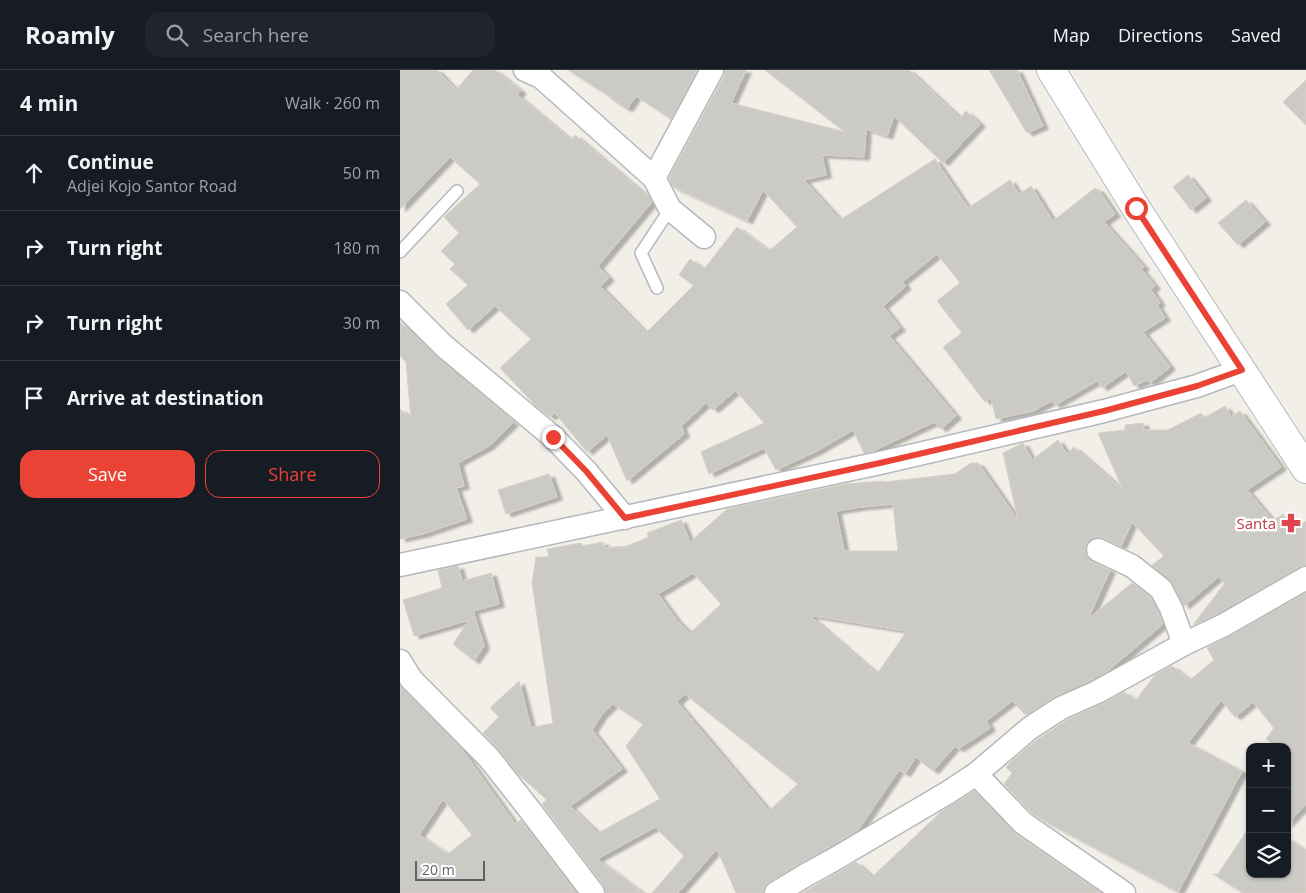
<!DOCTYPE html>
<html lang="en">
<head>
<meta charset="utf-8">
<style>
	:root { --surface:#171b24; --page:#20242c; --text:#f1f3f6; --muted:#9ea1a6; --line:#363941; --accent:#ea4335 }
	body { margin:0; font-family:"Open Sans",sans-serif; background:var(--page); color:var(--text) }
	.controls { position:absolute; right:15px; bottom:15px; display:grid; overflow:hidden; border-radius:10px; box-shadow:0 1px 4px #0004 }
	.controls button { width:45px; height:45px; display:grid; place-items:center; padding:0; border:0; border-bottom:1px solid var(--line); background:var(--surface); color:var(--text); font:25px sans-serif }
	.scale { position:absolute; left:15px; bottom:12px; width:70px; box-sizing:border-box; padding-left:5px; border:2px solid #5f6368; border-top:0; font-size:14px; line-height:18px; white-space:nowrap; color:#5f6368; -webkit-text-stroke:4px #fff; paint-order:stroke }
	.stop { position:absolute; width:15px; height:15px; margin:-11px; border:4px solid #ea4335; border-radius:50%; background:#fff }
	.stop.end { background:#ea4335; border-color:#fff; box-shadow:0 1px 5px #0008 }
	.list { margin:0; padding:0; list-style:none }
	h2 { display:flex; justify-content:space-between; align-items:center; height:65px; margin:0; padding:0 20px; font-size:21px }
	h2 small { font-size:16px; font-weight:400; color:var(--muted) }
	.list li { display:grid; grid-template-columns:32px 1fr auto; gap:15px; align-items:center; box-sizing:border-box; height:75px; padding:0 20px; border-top:1px solid var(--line) }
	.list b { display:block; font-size:19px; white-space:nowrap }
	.list p { margin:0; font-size:16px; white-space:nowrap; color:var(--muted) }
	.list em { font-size:16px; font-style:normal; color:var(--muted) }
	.actions { display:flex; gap:10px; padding:15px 20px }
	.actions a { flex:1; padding:11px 0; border:1px solid var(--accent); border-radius:15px; text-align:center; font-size:18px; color:var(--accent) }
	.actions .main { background:var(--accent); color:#fff }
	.icon { flex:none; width:28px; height:28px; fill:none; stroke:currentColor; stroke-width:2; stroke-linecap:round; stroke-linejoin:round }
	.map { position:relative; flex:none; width:906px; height:823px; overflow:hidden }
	header { display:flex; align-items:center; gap:30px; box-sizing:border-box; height:70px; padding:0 25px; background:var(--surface); border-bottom:1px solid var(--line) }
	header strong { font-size:24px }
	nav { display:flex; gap:28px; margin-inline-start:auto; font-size:18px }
	.search { width:350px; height:45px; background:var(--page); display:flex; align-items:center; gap:12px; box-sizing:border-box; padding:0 18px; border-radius:15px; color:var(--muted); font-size:19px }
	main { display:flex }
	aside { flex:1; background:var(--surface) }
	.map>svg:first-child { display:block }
	.building { fill:#cccac5; stroke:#d6d1c6; fill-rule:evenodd; filter:url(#shadow) }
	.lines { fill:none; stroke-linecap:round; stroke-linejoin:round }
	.lane-casing { stroke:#b5b8bc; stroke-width:14 }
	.street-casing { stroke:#b5b8bc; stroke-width:25 }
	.secondary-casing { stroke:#b6babf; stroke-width:30 }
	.lane { stroke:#fff; stroke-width:11 }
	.street { stroke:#fff; stroke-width:22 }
	.secondary { stroke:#fff; stroke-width:28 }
	.route { stroke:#ea4335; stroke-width:6 }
	.labels { text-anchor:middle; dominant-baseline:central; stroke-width:5; stroke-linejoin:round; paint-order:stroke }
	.health-label { font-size:15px; fill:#be3a42; stroke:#fff; text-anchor:end }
</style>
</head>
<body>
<header>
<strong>Roamly</strong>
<div class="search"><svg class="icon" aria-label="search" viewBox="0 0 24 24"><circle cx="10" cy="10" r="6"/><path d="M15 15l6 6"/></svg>Search here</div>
<nav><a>Map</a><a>Directions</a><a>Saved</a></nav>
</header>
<main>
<aside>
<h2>4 min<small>Walk · 260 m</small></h2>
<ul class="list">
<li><svg class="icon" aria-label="ahead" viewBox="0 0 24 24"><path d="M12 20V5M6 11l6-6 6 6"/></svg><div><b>Continue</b><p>Adjei Kojo Santor Road</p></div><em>50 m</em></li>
<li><svg class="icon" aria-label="right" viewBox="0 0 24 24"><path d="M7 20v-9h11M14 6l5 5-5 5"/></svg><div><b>Turn right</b></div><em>180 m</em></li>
<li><svg class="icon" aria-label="right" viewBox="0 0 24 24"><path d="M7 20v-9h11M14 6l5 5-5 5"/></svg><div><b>Turn right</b></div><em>30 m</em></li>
<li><svg class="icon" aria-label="arrive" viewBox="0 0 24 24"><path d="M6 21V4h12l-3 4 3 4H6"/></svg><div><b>Arrive at destination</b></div></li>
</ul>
<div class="actions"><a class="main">Save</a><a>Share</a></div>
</aside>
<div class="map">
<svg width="906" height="823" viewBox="0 0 906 823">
	<defs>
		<filter id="shadow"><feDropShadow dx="5.5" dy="3" stdDeviation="1" flood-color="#0004"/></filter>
	</defs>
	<rect width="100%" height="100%" fill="#f1efe8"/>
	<!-- building -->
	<g class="building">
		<path d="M0,0H37L56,20L73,0H95L121,21L117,25L171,70L175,65L249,128L252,132L198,196L209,208L200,216L246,263L294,215L279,205L290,189L304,199L337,157L369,181L397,157L363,120L347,151L273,117L269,108L324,6L325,0H346L331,33L445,62L365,0H509L560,48L566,41L580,54L543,93L494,46L487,66L466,59L464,87L422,85L426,105L404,110L440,150L535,89L568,138L610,110L619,124L631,116L653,151L695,118L697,120L698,119L715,144L704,152L744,197L741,199L755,216L751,220L760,233L757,235L765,248L743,262L770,297L750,313L747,310L734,316L726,301L702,318L697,311L655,335L652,331L633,341L596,349L591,327L585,332L543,277L562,263L537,231L560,213L537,184L502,212L506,216L483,236L500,258L489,266L556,346L541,359L534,352L471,382L464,383L453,360L417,381L376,400L364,378L309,404L301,382L364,353L337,322H336L335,321L313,340L306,333L281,356L284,364L227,411L207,365L187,382L155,343L150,347L136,336L100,298L131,269L95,236L68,260L46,234L68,215L50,199L55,194L41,181L59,163L44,147L80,114L50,87L0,139Z"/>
		<path d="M168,0H297L271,49L236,26L227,39L211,29L212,28Z"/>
		<path d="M589,0H617L643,56L627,63Z"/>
		<path d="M906,10V55L883,32Z"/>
		<path d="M788,105L806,128L791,140L773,117Z"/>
		<path d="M846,130L865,152L838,175L818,153Z"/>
		<path d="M0,252L61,309L113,353L89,376L58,393L64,416L56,418L67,449L23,464L0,469V339L11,349L6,292L0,286Z"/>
		<path d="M825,336L831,347L840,341L881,397L847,420L873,451L883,444L894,460L906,451V495L899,497L818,543L793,555L825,513L818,507L784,536L772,513L752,495L764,486L732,452L721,476L703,468L696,467L691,469L686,475L685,482L687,487L692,492L710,500L688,549L732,513L751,528L759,543L763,554L709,600L691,610L656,626L626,645L612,631L586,651L590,658L558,679L555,676L533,701L516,687L505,704L499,700L458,760L369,812L365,816L363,823H336L317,779L278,823H252L284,786L255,757L197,789L243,823H206L203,815L142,734L147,730L118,704L99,680L83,663L99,647L90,638L119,611L131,658L153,653L132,513L136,487H149L147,479L181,473L182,476L203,472L204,478L227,476L249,467L247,463L281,450L290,472L327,439L445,414L484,411V412L555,404L571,393H578L618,450L603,383L623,373L632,390L658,370L667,384L674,377L723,420L698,363L725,360V355L743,353L744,360H768L801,343L804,348ZM493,434L498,481H444L436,441L461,437ZM293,503L321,534L290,563L276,549L258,524ZM409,545L507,561L477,604ZM285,624L398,714L369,741L277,632ZM213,634L243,654L226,676L260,729L198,763L170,736L222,699L192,660L201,646Z"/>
		<path d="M149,404L157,427L106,444L98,420Z"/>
		<path d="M58,496L62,511L91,503L99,534L73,541L84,576L74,591L53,574L69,550L14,566L3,530L42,518L38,500Z"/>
		<path d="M906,523V734L887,754V677H877L866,669L874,658L853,632L835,647L821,630L788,673L842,701L778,822L644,751L632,743L604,714L612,703L606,697L614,689L638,669L667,650L702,634L724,622L736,630L755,605L772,596L790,610L814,590L807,578L830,566Z"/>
		<path d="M0,616L61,678L115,754L121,750L176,823H0ZM43,729L72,765L48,784L19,765Z"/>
		<path d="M574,721L615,764L701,823H402L456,792L472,807L541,742Z"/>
		<path d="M850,756V804H887V768L906,781V823H843L813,804H818Z"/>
	</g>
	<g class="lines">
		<defs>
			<g id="lane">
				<path d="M0,182L57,121"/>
				<path d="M257,218L241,183L270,139"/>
			</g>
			<g id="street">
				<path d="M125,0L141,7L254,108L270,139L304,167"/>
				<path d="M254,108L312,0"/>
				<path d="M0,232L44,276L153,367L186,401L225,448"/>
				<path d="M698,480L732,496L761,519L771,538L784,574"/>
				<path d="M0,495L480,393L704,341L797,316L841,300"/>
				<path d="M0,591L11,609L89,688L129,739L193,823"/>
				<path d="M576,704L623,753L724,823"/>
				<path d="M376,823L406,805L435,789L547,723L576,704L630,658L661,638L697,622L784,574L824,555L906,508"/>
			</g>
			<path id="secondary" d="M651,0L736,138L906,399"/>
		</defs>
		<!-- lane casing -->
		<use href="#lane" class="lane-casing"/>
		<!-- street casing -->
		<use href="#street" class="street-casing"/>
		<!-- secondary casing -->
		<use href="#secondary" class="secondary-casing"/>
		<!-- lane -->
		<use href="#lane" class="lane"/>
		<!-- street -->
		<use href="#street" class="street"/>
		<!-- secondary -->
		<use href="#secondary" class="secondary"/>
	</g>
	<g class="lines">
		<!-- route -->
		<path class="route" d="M153,367L186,401L225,448L480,393L704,341L797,316L842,300L736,138"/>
	</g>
	<!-- icons -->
	<defs>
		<symbol id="pharmacy-bare" viewBox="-9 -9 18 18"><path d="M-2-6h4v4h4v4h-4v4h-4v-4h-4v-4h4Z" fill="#e0444e" stroke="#fff" stroke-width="2.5" paint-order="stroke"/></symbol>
	</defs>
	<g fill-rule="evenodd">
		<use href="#pharmacy-bare" x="877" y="439" width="28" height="28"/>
	</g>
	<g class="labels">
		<!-- health labels -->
		<g class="health-label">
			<text x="876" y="453">Santa</text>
		</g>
	</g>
</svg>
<div class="controls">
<button>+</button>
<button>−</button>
<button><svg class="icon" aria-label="layers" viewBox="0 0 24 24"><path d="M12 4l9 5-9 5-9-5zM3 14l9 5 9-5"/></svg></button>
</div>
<div class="scale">20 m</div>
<div class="stop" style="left:736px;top:138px"></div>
<div class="stop end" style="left:153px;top:367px"></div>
</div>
</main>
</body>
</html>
